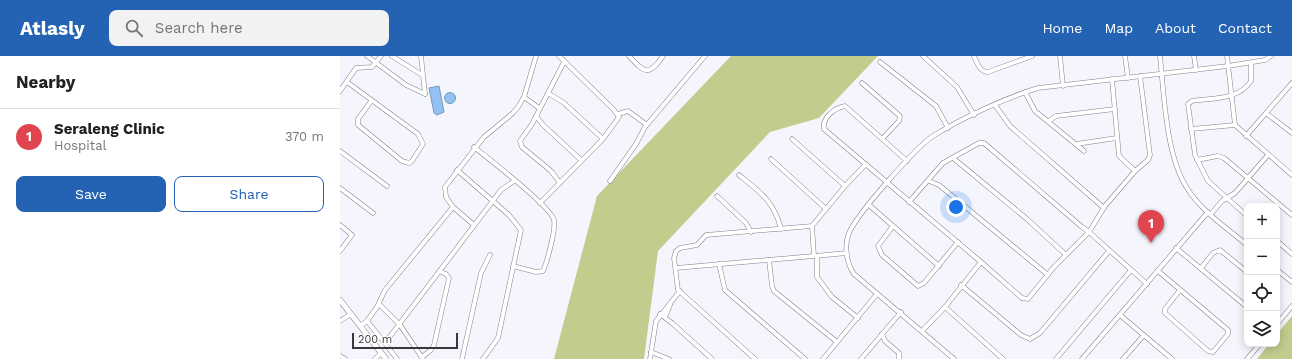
<!DOCTYPE html>
<html lang="en">
<head>
<meta charset="utf-8">
<style>
	:root { --surface:#fff; --page:#f2f2f2; --text:#222; --muted:#767676; --line:#e0e0e0; --accent:#2463b4 }
	body { margin:0; font-family:"Work Sans",sans-serif; background:var(--page); color:var(--text) }
	.controls { position:absolute; right:12px; bottom:12px; display:grid; overflow:hidden; border-radius:8px; box-shadow:0 2px 10px #0003 }
	.controls button { width:36px; height:36px; display:grid; place-items:center; padding:0; border:0; border-bottom:1px solid var(--line); background:var(--surface); color:var(--text); font:20px sans-serif }
	.scale { position:absolute; left:12px; bottom:10px; width:106px; box-sizing:border-box; padding-left:4px; border:2px solid #38383d; border-top:0; font-size:11px; line-height:14px; white-space:nowrap; color:#38383d; -webkit-text-stroke:3px #fff; paint-order:stroke }
	.you { position:absolute; left:616px; top:151px; width:14px; height:14px; margin:-10px; border:3px solid #fff; border-radius:50%; background:#1a73e8; box-shadow:0 0 0 6px #1a73e833 }
	.badge { display:grid; place-items:center; width:26px; height:26px; border-radius:50%; background:var(--accent); color:#fff; font-size:13px; font-weight:700 }
	.pin { position:absolute; translate:-50% -33px; filter:drop-shadow(0 1px 2px #0008) }
	.pin::after { content:''; position:absolute; top:21px; width:14px; height:12px; background:inherit; clip-path:polygon(0 0,100% 0,50% 100%) }
	.list { margin:0; padding:0; list-style:none }
	h2 { display:flex; justify-content:space-between; align-items:center; height:52px; margin:0; padding:0 16px; font-size:17px }
	h2 small { font-size:13px; font-weight:400; color:var(--muted) }
	.list li { display:grid; grid-template-columns:26px 1fr auto; gap:12px; align-items:center; box-sizing:border-box; height:56px; padding:0 16px; border-top:1px solid var(--line) }
	.list b { display:block; font-size:15px; white-space:nowrap }
	.list p { margin:0; font-size:13px; white-space:nowrap; color:var(--muted) }
	.list em { font-size:13px; font-style:normal; color:var(--muted) }
	.actions { display:flex; gap:8px; padding:12px 16px }
	.actions a { flex:1; padding:9px 0; border:1px solid var(--accent); border-radius:8px; text-align:center; font-size:14px; color:var(--accent) }
	.actions .main { background:var(--accent); color:#fff }
	.icon { flex:none; width:22px; height:22px; fill:none; stroke:currentColor; stroke-width:2; stroke-linecap:round; stroke-linejoin:round }
	.map { position:relative; flex:none; width:952px; height:303px; overflow:hidden }
	header { display:flex; align-items:center; gap:24px; box-sizing:border-box; height:56px; padding:0 20px; background:var(--accent); color:#fff }
	header strong { font-size:19px }
	nav { display:flex; gap:22px; margin-inline-start:auto; font-size:14px }
	.search { width:280px; height:36px; background:var(--page); display:flex; align-items:center; gap:10px; box-sizing:border-box; padding:0 14px; border-radius:8px; color:var(--muted); font-size:15px }
	main { display:flex }
	aside { flex:1; background:var(--surface) }
	.map>svg:first-child { display:block }
	.green { fill:#c1cd8d }
	.water { fill:#93c2f2; stroke:#7899bc }
	.lines { fill:none; stroke-linecap:round; stroke-linejoin:round }
	.minor-casing { stroke:#80818a; stroke-width:5 }
	.tertiary-casing { stroke:#80818a; stroke-width:6 }
	.minor { stroke:#fff; stroke-width:4 }
	.tertiary { stroke:#fff; stroke-width:5 }
</style>
</head>
<body>
<header>
<strong>Atlasly</strong>
<div class="search"><svg class="icon" aria-label="search" viewBox="0 0 24 24"><circle cx="10" cy="10" r="6"/><path d="M15 15l6 6"/></svg>Search here</div>
<nav><a>Home</a><a>Map</a><a>About</a><a>Contact</a></nav>
</header>
<main>
<aside>
<h2>Nearby<small></small></h2>
<ul class="list">
<li><span class="badge" style="background:#e0444e">1</span><div><b>Seraleng Clinic</b><p>Hospital</p></div><em>370 m</em></li>
</ul>
<div class="actions"><a class="main">Save</a><a>Share</a></div>
</aside>
<div class="map">
<svg width="952" height="303" viewBox="0 0 952 303">
	<rect width="100%" height="100%" fill="#f4f5fd"/>
	<!-- green -->
	<g class="green">
		<path d="M391,0H538L479,62L430,76L318,195L304,303H214L257,140Z"/>
		<path d="M952,260V303H917L929,288H937V278Z"/>
	</g>
	<!-- water -->
	<g class="water">
		<path d="M99,30L104,56L97,59L94,57L89,32Z"/>
		<circle cx="110" cy="42" r="5.5"/>
	</g>
	<g class="lines">
		<defs>
			<g id="minor">
				<path d="M27,0L66,29L85,38"/>
				<path d="M52,0L82,19"/>
				<path d="M81,0L85,38"/>
				<path d="M289,0C305,18 309,20 323,0"/>
				<path d="M583,0L617,31L634,59"/>
				<path d="M634,0C637,7 640,16 648,16L692,0"/>
				<path d="M720,0L723,30"/>
				<path d="M785,0L788,22"/>
				<path d="M820,0C824,39 826,100 847,132C861,155 887,172 907,189"/>
				<path d="M854,0L856,14"/>
				<path d="M887,0L895,69L952,119"/>
				<path d="M540,6L596,50L608,72"/>
				<path d="M772,23L779,100L795,115L808,104L810,99L800,20"/>
				<path d="M7,26L78,78L83,88L72,105L69,107L62,105L18,69V63L32,44"/>
				<path d="M522,27L560,60L559,65L542,83"/>
				<path d="M0,35L16,12L32,11L41,0"/>
				<path d="M685,36L695,55L744,95"/>
				<path d="M208,37L224,47L263,83"/>
				<path d="M184,41L199,52"/>
				<path d="M655,49L670,70L764,152"/>
				<path d="M926,57L952,77"/>
				<path d="M278,58L288,55L307,69"/>
				<path d="M196,60L203,69L241,104"/>
				<path d="M709,65L716,60L775,53"/>
				<path d="M851,73L895,69"/>
				<path d="M906,80L952,27"/>
				<path d="M452,83L505,130"/>
				<path d="M736,88L777,82"/>
				<path d="M134,91C148,102 211,151 214,164C216,174 207,206 203,215L196,216L173,210"/>
				<path d="M0,95L47,130"/>
				<path d="M613,102L687,163L725,198"/>
				<path d="M431,103L486,153"/>
				<path d="M857,104L878,100L884,102L952,159"/>
				<path d="M567,105L505,50C494,52 482,62 484,73L641,206L605,251L582,275"/>
				<path d="M117,114L169,159L181,174L158,282L143,303"/>
				<path d="M399,119C420,136 434,145 441,173"/>
				<path d="M270,125L296,88L305,71L365,0"/>
				<path d="M589,125L599,129L708,219"/>
				<path d="M220,127L211,115L182,91L180,85L192,68L224,6"/>
				<path d="M0,132L33,157"/>
				<path d="M377,140L406,167L411,176"/>
				<path d="M569,146L603,107L639,87H644L742,171L749,176L807,228"/>
				<path d="M200,147L263,83L279,61L274,54L219,0"/>
				<path d="M529,149L599,210"/>
				<path d="M113,151L134,169"/>
				<path d="M871,158L882,145L895,137L928,99"/>
				<path d="M907,160L868,125L855,99L848,48L852,45C872,42 899,44 911,25V7"/>
				<path d="M0,169L12,179L0,195"/>
				<path d="M553,170L538,190L542,199L578,230L584,227L618,186"/>
				<path d="M937,185L952,198"/>
				<path d="M836,192L907,251"/>
				<path d="M475,200L507,197"/>
				<path d="M477,200V221L492,241L518,262"/>
				<path d="M429,204L432,230L434,235L497,286"/>
				<path d="M641,206L682,242L688,243L714,211L749,176L765,150L795,115"/>
				<path d="M379,208L385,234L465,303"/>
				<path d="M336,212L474,200L472,170"/>
				<path d="M861,212L873,197L880,194L907,216"/>
				<path d="M937,214L952,226"/>
				<path d="M818,215L888,274V278L873,296L868,295L825,257V253L840,234"/>
				<path d="M621,229L681,279L690,283L700,277L769,195"/>
				<path d="M39,248L60,269L83,303"/>
				<path d="M605,251L663,303"/>
				<path d="M320,258L332,267L372,303"/>
				<path d="M780,259L832,303"/>
				<path d="M325,261L330,249"/>
				<path d="M0,265L11,258"/>
				<path d="M27,265L44,286L48,283L161,134L174,125"/>
				<path d="M937,268L952,250"/>
				<path d="M20,270L27,265L37,251L45,234L113,151L106,141L105,131L144,81L173,57L178,51L184,41L196,0"/>
				<path d="M542,278L545,285L559,297V303"/>
				<path d="M44,286L57,303"/>
				<path d="M311,296L329,303"/>
				<path d="M0,300L5,303"/>
				<path d="M82,301L91,294L94,289L109,222L106,218L99,215"/>
				<path d="M35,303L41,297"/>
				<path d="M122,303L141,217L150,199"/>
				<path d="M310,303L316,265L340,235"/>
				<path d="M415,303L338,234L334,202L336,195L340,192L357,189L366,179L472,170L505,130L526,108"/>
				<path d="M483,303L537,238"/>
				<path d="M521,303L561,256"/>
				<path d="M614,303L514,218C506,206 504,190 509,177C517,158 576,91 593,80C622,62 665,42 698,32L888,10L925,4L931,0"/>
				<path d="M716,303L791,214"/>
				<path d="M742,303L868,156"/>
				<path d="M783,303L804,279"/>
				<path d="M907,303L920,288"/>
			</g>
			<path id="tertiary" d="M0,244L46,303"/>
		</defs>
		<!-- minor casing -->
		<use href="#minor" class="minor-casing"/>
		<!-- tertiary casing -->
		<use href="#tertiary" class="tertiary-casing"/>
		<!-- minor -->
		<use href="#minor" class="minor"/>
		<!-- tertiary -->
		<use href="#tertiary" class="tertiary"/>
	</g>
</svg>
<div class="controls">
<button>+</button>
<button>−</button>
<button><svg class="icon" aria-label="locate" viewBox="0 0 24 24"><circle cx="12" cy="12" r="6"/><path d="M12 2v4M12 18v4M2 12h4M18 12h4"/></svg></button>
<button><svg class="icon" aria-label="layers" viewBox="0 0 24 24"><path d="M12 4l9 5-9 5-9-5zM3 14l9 5 9-5"/></svg></button>
</div>
<div class="scale">200 m</div>
<div class="you"></div>
<div class="pin badge" style="left:811px;top:187px;background:#e0444e">1</div>
</div>
</main>
</body>
</html>
